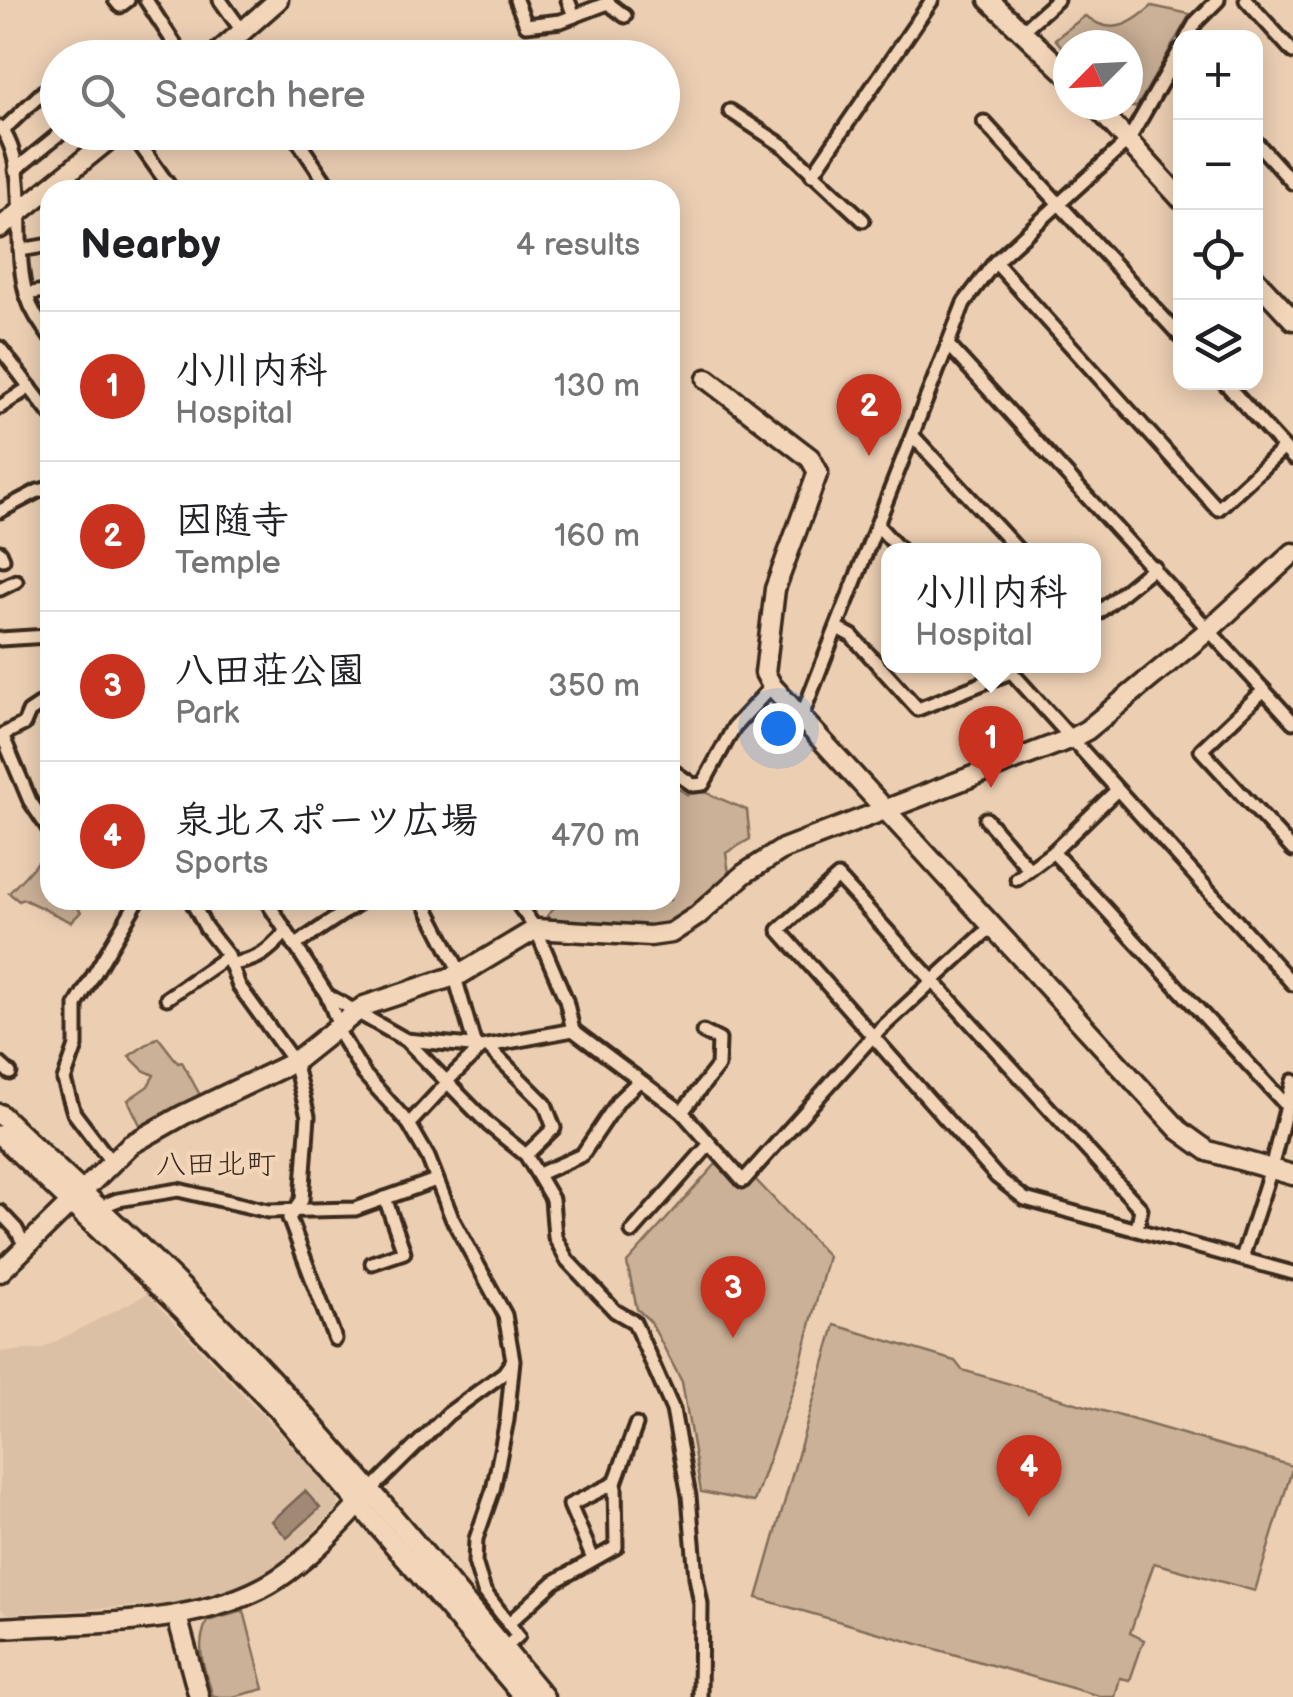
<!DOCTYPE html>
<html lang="en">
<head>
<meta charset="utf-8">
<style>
	:root { --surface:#fff; --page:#f6f6f6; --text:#202124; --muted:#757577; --line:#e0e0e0; --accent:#c8321e }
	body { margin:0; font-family:"Balsamiq Sans","Klee One",sans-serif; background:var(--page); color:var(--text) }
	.controls { position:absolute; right:30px; top:30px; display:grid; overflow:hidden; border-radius:20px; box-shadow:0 5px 25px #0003 }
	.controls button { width:90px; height:90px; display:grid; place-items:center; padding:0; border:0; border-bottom:2px solid var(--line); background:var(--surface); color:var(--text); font:50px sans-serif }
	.compass { position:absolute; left:1053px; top:30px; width:90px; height:90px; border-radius:50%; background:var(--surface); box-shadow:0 5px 25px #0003; rotate:246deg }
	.you { position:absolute; left:778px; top:728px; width:35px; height:35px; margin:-25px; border:8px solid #fff; border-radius:50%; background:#1a73e8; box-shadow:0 0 0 15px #1a73e833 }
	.badge { display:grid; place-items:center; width:65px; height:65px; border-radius:50%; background:var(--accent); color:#fff; font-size:32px; font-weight:700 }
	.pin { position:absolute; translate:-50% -82px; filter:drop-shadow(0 2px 5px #0008) }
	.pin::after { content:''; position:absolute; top:52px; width:35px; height:30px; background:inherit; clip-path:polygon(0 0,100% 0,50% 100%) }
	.popup { position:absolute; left:881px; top:543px; width:220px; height:130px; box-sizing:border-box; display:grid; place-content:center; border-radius:20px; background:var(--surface); filter:drop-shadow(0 2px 8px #0005); font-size:32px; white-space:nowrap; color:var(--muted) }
	.popup b { font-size:38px; color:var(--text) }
	.popup::after { content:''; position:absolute; left:50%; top:100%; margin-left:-20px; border:20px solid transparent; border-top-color:var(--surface) }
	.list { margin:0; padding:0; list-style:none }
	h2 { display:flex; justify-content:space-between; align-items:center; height:130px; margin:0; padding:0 40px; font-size:42px }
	h2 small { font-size:32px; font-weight:400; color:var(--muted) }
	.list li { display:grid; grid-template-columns:65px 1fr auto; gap:30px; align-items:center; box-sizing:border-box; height:150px; padding:0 40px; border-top:2px solid var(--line) }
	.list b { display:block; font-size:38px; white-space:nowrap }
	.list p { margin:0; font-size:32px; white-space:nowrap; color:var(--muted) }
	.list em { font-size:32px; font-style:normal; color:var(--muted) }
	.icon { flex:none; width:55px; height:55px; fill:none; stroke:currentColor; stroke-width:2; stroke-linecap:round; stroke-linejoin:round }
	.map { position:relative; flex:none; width:1293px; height:1697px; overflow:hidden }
	.search { position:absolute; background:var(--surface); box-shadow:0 5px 25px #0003; left:40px; top:40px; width:640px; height:110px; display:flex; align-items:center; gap:25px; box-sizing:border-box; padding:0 35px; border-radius:55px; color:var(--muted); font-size:38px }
	.panel { position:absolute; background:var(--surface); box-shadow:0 5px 25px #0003; left:40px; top:180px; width:640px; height:730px; border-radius:30px }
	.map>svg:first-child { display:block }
	.built { fill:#dbc0a5 }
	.green { fill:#cbb197; stroke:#836e5a; stroke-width:2.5 }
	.water { fill:#a18974; stroke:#786352; stroke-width:2.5 }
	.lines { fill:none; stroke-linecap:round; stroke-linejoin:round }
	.street-casing { stroke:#3b2a1e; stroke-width:19 }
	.secondary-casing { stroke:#3b2a1e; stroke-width:25 }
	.primary-casing { stroke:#3b2a1e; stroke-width:25 }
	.street { stroke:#f3d6b9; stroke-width:11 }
	.secondary { stroke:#f3d6b9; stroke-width:18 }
	.primary { stroke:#f3d6b9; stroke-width:18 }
	.labels { text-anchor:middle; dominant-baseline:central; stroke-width:8; stroke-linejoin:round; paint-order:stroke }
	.neighbourhood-label { font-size:30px; fill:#3b2a1e; stroke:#f3d6b9 }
</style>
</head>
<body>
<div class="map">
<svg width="1293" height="1697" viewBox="0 0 1293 1697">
	<rect width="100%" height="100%" fill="#eccfb3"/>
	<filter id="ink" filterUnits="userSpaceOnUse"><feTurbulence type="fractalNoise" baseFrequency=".01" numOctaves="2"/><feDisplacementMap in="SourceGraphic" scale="20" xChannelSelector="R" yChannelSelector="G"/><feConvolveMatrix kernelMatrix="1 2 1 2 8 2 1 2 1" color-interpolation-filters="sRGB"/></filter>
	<g filter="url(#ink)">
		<!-- built -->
		<path class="built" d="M147,1294L339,1495L337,1508L284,1561L256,1579L228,1589L173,1604L8,1614L0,1608V1352L41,1349Z"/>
		<!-- green -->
		<g class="green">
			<path d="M1152,6L1190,14L1137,107H1115L1113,105H1128V45H1068V54L1055,39L1085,16C1090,18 1094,22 1099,24C1120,33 1138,18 1152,6Z"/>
			<path d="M670,783L688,795L700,790L747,810L750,839L726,853L730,880L664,928L557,925L547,916L560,900H670Z"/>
			<path d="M50,849V900H72L81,912L71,922L23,899L19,901L9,893Z"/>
			<path d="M158,1037L178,1063L182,1062L201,1097L142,1129L128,1100L148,1086L154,1075L143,1070L129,1056Z"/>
			<path d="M716,1164L744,1187L754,1178L828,1256L795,1384L754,1502L701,1492L682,1382L650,1321L637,1309L627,1263Z"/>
			<path d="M835,1325L955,1361L962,1370L1293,1466L1255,1591L1154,1563L1130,1633L1144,1640L1130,1680L1120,1678L1115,1697H1103L757,1598Z"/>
			<path d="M244,1611L264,1689L233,1697H213C205,1668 194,1650 207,1621Z"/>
		</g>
		<!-- water -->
		<path class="water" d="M305,1491L320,1508L287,1538L272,1521Z"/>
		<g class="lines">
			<defs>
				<g id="street">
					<path d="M115,0L120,6L128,0"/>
					<path d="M146,0L174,43L177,58"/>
					<path d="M220,0L243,32"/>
					<path d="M516,0L526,25L561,21L608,3L625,16"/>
					<path d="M568,0L574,16"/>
					<path d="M1246,0L1293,52"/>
					<path d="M1023,30L1057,0"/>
					<path d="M1187,38L1196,22L1218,0"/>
					<path d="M232,41L240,58"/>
					<path d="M730,111L785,147L863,220"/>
					<path d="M984,122L1180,336"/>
					<path d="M0,127C32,167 11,248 27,296C32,312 41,324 50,337"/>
					<path d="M3,130L44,91"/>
					<path d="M131,132L172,190"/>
					<path d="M292,132L331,190"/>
					<path d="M1256,142L1293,183"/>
					<path d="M15,170L58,135"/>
					<path d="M812,175L932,0"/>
					<path d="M20,250L50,245"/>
					<path d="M995,262L1218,509L1284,448"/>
					<path d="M26,294L50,290"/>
					<path d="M948,345L1293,722"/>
					<path d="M0,348L50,414"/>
					<path d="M1224,382L1293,458"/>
					<path d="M0,407L30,387"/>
					<path d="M914,437L1018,550"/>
					<path d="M0,511L38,491L50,488"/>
					<path d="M878,526L900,550"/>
					<path d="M0,552L3,559"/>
					<path d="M0,589L16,581"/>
					<path d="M1094,616L1154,567"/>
					<path d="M837,628L852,636L918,709L1011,672"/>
					<path d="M0,639L48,636L50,639"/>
					<path d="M1006,666L1293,984"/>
					<path d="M1264,690L1201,750L1293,850"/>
					<path d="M801,718L964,303L995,262L1128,141L1180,50"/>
					<path d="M0,736L24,724L29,712L50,698"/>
					<path d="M3,737L30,801L50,831"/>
					<path d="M670,769L693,785L703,784L734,727L772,686"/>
					<path d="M1117,790L1053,852L1287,1106"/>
					<path d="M986,819L1029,869"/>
					<path d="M1017,879L1053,852"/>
					<path d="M191,900L206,928L228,956L239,986L294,1062L308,1116L302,1200L289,1218L335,1339"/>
					<path d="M266,900L327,995L339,1026"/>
					<path d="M423,900L461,974"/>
					<path d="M515,900L536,929L566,1000L573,1030L682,1112L743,1181L872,1037L991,927"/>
					<path d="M294,946L360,902"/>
					<path d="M230,964C258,961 268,952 286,932"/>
					<path d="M455,977L475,1046"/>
					<path d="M327,995L406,1040L489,1125L526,1155L552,1199L555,1237L567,1260L615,1311L634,1322L673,1410L689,1496L696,1577L701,1604L700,1697"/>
					<path d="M167,998L228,956"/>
					<path d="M336,1028L364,1074L409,1124L428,1157L452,1218L505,1315L513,1360L507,1420L493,1490L476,1539L475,1562L484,1591L518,1636L504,1649"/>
					<path d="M406,1040L482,1047"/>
					<path d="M487,1046L545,1104L554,1128L526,1155"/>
					<path d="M0,1064L10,1073"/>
					<path d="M447,1081L482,1047L573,1030"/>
					<path d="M682,1112L718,1066L719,1040L703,1032"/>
					<path d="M409,1124L448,1082"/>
					<path d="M112,1163L74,1113L64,1080L76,1046V1005L138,900"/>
					<path d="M539,1174L582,1155L619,1100L639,1081"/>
					<path d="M100,1207L118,1200L178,1190L268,1211L355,1209L436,1180"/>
					<path d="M0,1212L16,1229L25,1246"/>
					<path d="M1137,1229L1141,1209L838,877L779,930L997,1177L1025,1199L1293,1273"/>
					<path d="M632,1232L709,1145"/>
					<path d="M1242,1258L1271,1169L1293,1081"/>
					<path d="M372,1263L404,1252L385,1198"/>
					<path d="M370,1491L448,1414L504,1373L511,1363"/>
					<path d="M593,1559L570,1505L615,1483"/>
					<path d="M508,1624L554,1582L616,1547L615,1483L636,1425"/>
				</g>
				<g id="secondary">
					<path d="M212,58L278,0"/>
					<path d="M0,228L118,132"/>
					<path d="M707,379L810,458L818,472L775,589L765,673L772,686L1179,1130L1208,1151L1293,1175"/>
					<path d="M0,1114C80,1191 163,1266 240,1346C347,1458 445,1578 544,1697"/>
					<path d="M0,1135L183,1310L277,1408L524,1697"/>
					<path d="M0,1272L130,1145L183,1115L294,1062L364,1006L461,974L536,929L650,936L671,933L697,916L744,874L783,849L1072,738L1087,730L1210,629L1293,553"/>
					<path d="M177,1616L199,1697"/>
					<path d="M0,1628C87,1622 204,1628 279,1578C312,1556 342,1524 368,1494"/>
				</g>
				<g id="primary">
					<path d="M989,0L1068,75"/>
					<path d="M1095,105L1180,198"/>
					<path d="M1256,280L1293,320"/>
				</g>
			</defs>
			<!-- street casing -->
			<use href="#street" class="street-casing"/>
			<!-- secondary casing -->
			<use href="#secondary" class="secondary-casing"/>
			<!-- primary casing -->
			<use href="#primary" class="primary-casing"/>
			<!-- street -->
			<use href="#street" class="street"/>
			<!-- secondary -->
			<use href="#secondary" class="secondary"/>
			<!-- primary -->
			<use href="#primary" class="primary"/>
		</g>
	</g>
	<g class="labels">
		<!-- neighbourhood labels -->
		<g class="neighbourhood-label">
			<text x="216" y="1165">八田北町</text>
		</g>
	</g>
</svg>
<div class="controls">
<button>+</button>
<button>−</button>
<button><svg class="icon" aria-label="locate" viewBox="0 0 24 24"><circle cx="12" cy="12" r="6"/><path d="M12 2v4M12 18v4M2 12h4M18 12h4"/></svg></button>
<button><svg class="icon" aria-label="layers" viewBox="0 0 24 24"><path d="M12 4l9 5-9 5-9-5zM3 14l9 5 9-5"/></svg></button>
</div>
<svg class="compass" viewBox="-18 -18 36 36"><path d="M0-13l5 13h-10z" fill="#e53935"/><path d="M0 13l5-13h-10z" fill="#757577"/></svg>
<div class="you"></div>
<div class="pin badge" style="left:991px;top:788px">1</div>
<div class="popup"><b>小川内科</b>Hospital</div>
<div class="pin badge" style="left:869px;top:456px">2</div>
<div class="pin badge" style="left:733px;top:1338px">3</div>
<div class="pin badge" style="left:1029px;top:1517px">4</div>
<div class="search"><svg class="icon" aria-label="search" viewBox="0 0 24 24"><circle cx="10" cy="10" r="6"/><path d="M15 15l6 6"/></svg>Search here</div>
<section class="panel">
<h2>Nearby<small>4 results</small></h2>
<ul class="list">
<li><span class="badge">1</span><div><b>小川内科</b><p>Hospital</p></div><em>130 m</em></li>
<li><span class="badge">2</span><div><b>因随寺</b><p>Temple</p></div><em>160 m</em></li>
<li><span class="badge">3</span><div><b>八田荘公園</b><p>Park</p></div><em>350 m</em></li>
<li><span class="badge">4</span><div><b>泉北スポーツ広場</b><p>Sports</p></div><em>470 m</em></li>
</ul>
</section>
</div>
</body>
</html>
